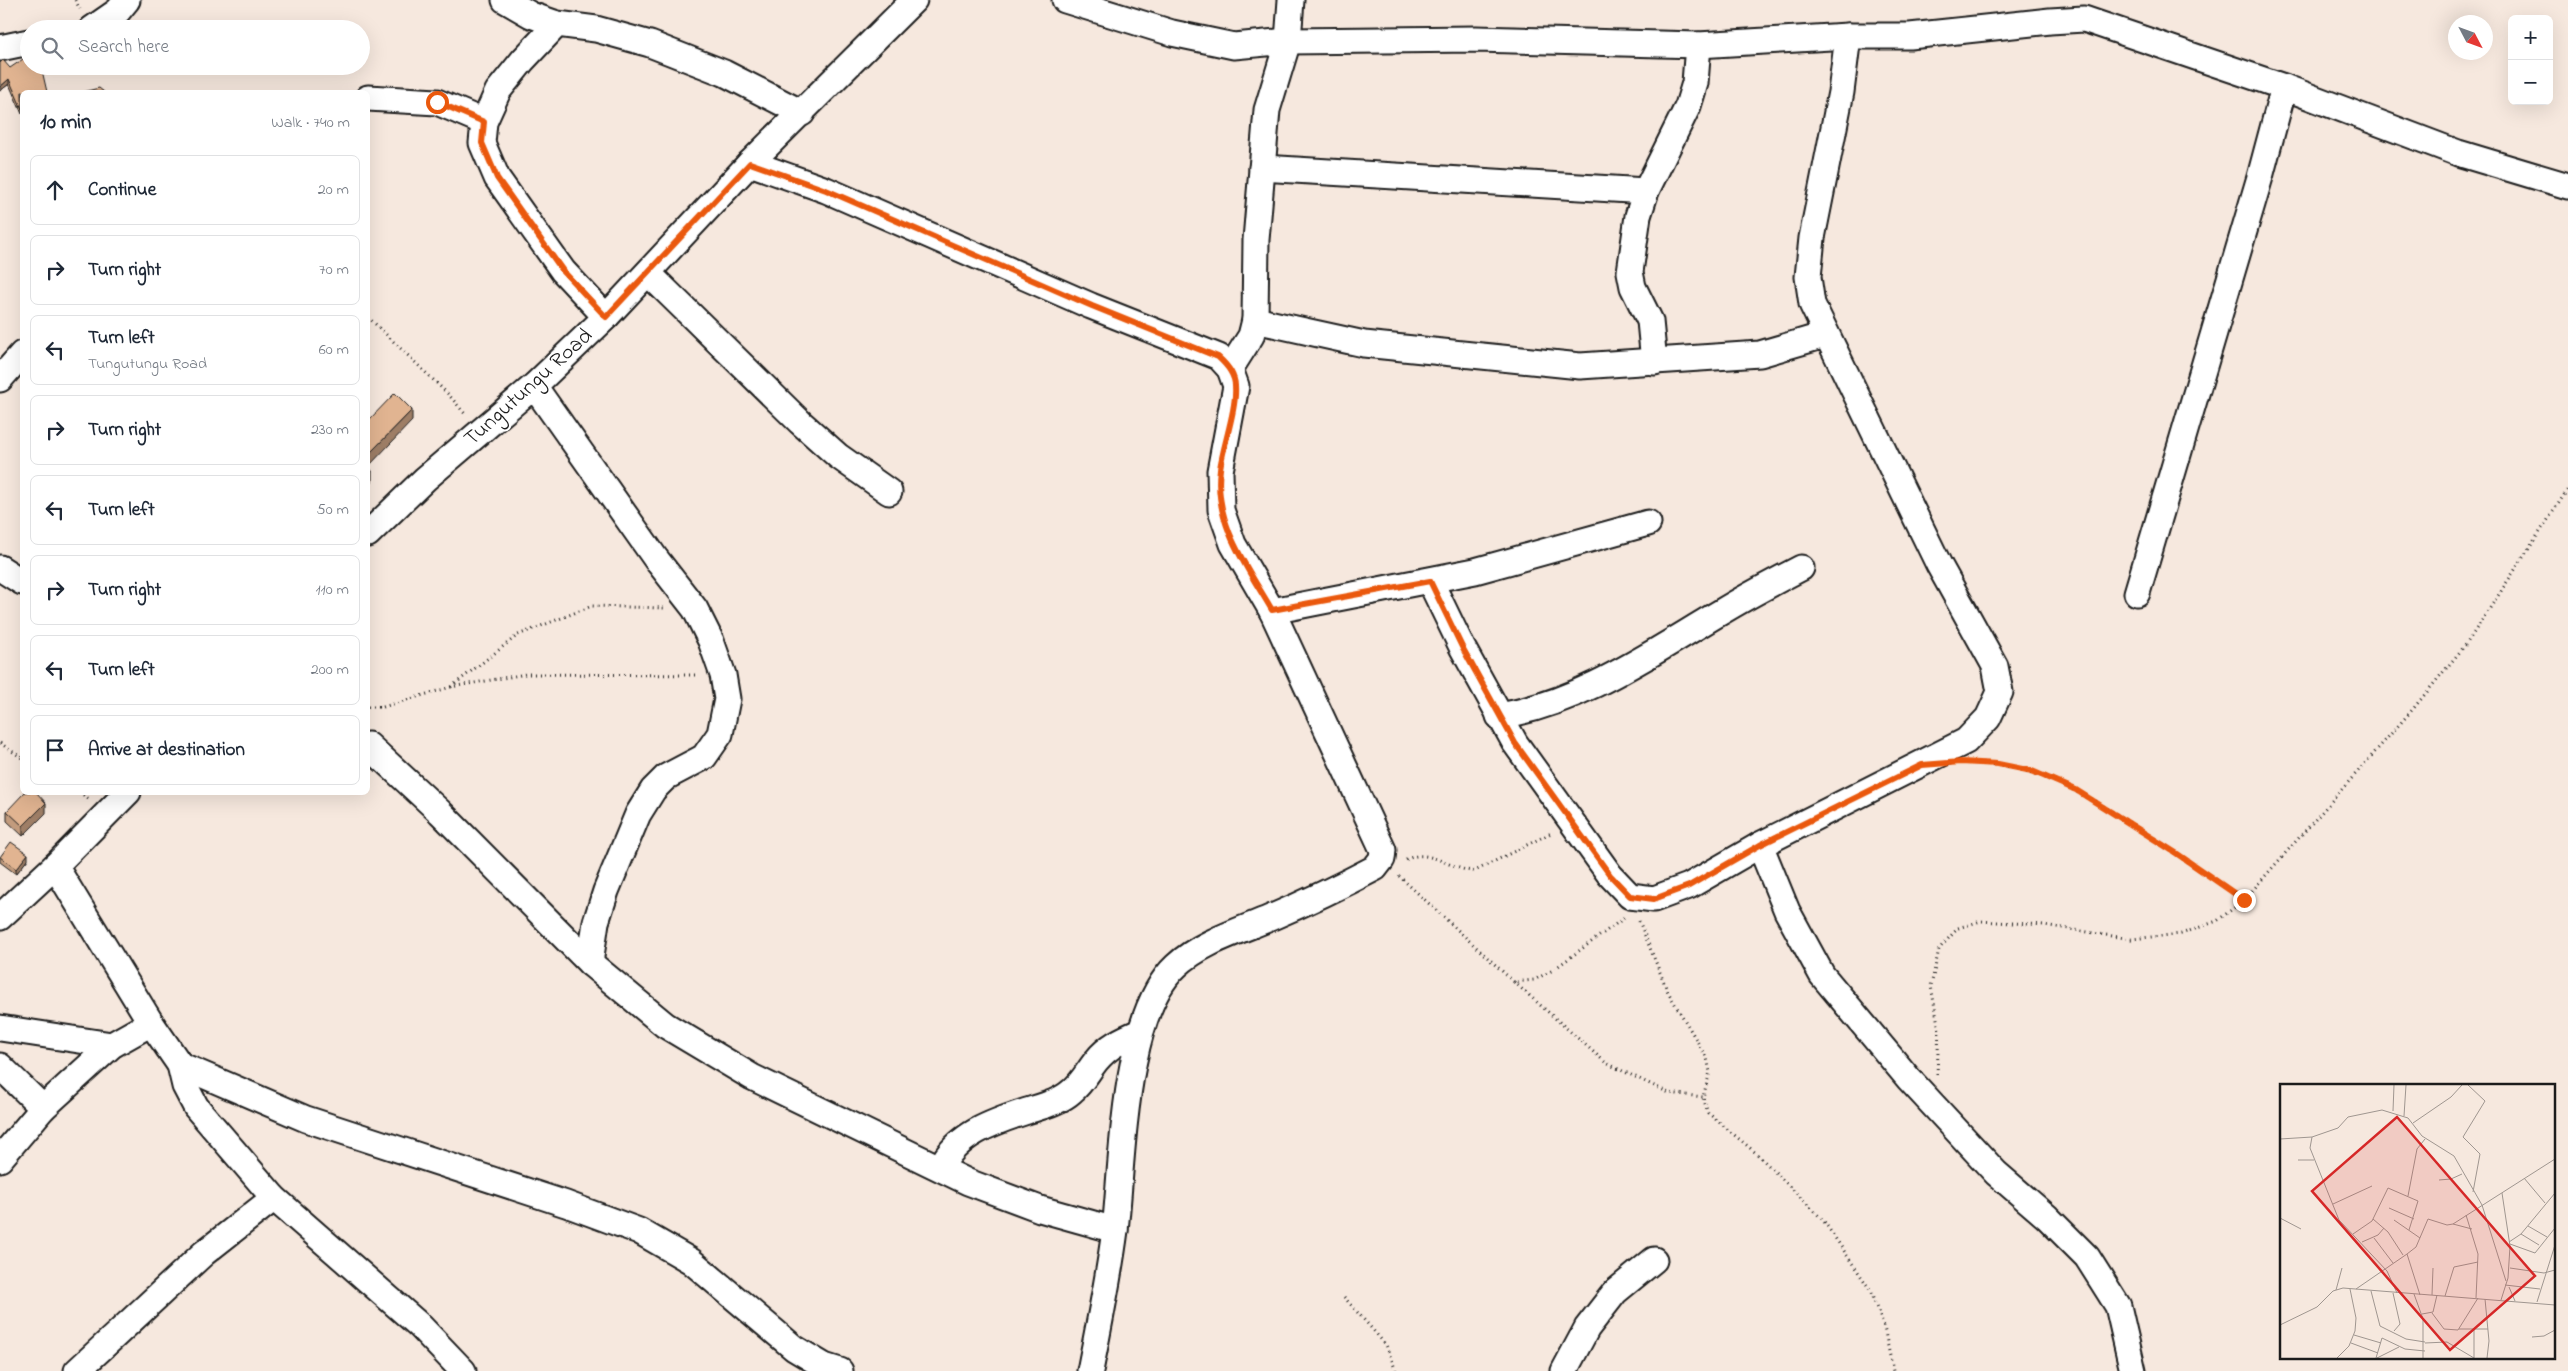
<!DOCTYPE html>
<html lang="en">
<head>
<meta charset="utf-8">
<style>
	:root { --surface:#fff; --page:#f2f2f3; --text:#1f2937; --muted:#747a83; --line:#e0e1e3 }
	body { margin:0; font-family:"Indie Flower",sans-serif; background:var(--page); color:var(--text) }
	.controls { position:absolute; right:15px; top:15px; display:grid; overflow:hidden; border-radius:8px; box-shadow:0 5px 20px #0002 }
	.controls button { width:45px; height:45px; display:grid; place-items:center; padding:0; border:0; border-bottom:1px solid var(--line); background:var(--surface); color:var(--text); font:25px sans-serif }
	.compass { position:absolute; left:2448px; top:15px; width:45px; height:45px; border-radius:50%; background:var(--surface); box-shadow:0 5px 20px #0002; rotate:131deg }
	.stop { position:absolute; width:15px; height:15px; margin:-11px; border:4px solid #ea580c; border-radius:50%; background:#fff }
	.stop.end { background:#ea580c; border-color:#fff; box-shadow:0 1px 5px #0008 }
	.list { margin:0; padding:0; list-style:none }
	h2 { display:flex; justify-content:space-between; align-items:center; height:65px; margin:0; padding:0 20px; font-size:21px }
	h2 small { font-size:16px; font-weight:400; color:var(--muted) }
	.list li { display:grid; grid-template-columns:32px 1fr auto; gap:15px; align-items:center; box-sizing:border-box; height:70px; margin:0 10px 10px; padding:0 10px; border:1px solid var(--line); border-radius:8px }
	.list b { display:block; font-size:19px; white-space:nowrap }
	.list p { margin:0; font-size:16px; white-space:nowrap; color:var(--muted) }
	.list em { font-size:16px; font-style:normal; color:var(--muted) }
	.icon { flex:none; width:28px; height:28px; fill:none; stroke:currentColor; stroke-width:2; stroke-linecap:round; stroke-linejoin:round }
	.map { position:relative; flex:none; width:2568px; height:1371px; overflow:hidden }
	.search { position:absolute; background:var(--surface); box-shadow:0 5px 20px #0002; left:20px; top:20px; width:350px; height:55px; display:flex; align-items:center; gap:12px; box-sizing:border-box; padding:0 18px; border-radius:28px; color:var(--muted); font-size:19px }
	.panel { position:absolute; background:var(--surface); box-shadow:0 5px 20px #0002; left:20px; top:90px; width:350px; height:705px; border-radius:8px }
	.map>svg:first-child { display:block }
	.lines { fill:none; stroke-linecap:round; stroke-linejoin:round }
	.minor-casing { stroke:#1c1c1c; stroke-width:29 }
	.path { stroke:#1c1c1c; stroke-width:3; stroke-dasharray:1 4; stroke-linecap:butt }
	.minor { stroke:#fff; stroke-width:25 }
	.wall { fill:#c29b7d; stroke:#1c1c1c }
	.shaded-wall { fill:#9e7e66; stroke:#1c1c1c }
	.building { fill:#e1b491; stroke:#1c1c1c }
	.route { stroke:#ea580c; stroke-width:6 }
	.labels { text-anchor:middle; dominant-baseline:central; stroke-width:4; stroke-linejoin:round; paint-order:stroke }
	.street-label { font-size:22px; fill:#1c1c1c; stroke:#fff }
	.inset-road { fill:none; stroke:#9f9690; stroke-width:1 }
	.view { fill:#d62828; fill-opacity:0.15; stroke:#d62828; stroke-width:2.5 }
	.inset-edge { fill:none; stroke:#1c1c1c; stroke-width:2.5 }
</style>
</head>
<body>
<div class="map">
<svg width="2568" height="1371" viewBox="0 0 2568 1371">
	<rect width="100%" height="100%" fill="#f6e8de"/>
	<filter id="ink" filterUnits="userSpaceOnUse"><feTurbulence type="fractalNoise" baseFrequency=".02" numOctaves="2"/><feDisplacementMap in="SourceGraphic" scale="10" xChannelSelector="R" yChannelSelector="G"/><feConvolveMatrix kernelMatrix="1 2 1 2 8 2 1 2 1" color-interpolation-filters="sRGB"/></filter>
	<g filter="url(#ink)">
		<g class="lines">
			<defs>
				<g id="minor">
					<path d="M505,0L531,15L557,24L596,29L650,44L724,73L802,113"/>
					<path d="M1065,0L1172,33L1234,46L1288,41L1476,39L1698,45L1848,36H1910L2050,21L2084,19L2284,87L2458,153L2568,186"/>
					<path d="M557,24L523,60L498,91L484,122L482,143L497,178L563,271L606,317"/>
					<path d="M92,29L118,11L127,0"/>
					<path d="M0,48L29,42"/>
					<path d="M368,98L437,102L484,122"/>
					<path d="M750,163L826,190L1091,306L1219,357L1230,369L1236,386L1220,471L1221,510L1233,544L1272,611L1383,850L1382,859L1375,868C1341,886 1305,903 1270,918C1239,931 1200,943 1176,966C1123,1015 1123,1161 1115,1230C1109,1277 1099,1325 1090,1371"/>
					<path d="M1262,168L1646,191"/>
					<path d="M649,274L800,422L838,456L889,492"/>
					<path d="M1255,320L1364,344L1580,366L1760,354L1825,335"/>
					<path d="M1654,362L1650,321L1633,287L1630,272L1638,216L1646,191L1688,106L1695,83L1698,45"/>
					<path d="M1230,369L1251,336L1255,320L1256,240L1267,110L1288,41L1291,0"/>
					<path d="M0,379L22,354"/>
					<path d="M534,386L656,559L695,609L711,641L723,675L727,699L720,734L704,757L666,777L653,790L638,814L606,891L596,922L590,963"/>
					<path d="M368,534L425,479L534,386L606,317L750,163L914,0"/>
					<path d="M0,568L22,582"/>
					<path d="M1430,581L1462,647L1515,743L1610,875L1630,896L1654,899L1689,886L1760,845L1966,741L1988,718L2000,692L1995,666L1939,565L1812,304L1808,277L1812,238L1841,92L1848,36"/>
					<path d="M2137,593L2260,177L2284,87"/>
					<path d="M1272,611L1475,571L1648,523"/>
					<path d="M1499,716C1581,703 1651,653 1721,612C1747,596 1774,582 1801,568"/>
					<path d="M368,745L440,812L590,963L665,1025L752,1077L968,1182L1040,1209L1115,1230"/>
					<path d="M1760,845L1787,911L1822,975L1909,1079L1996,1173L2047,1217L2087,1257L2118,1306L2133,1371"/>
					<path d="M55,866L151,1023L180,1065L185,1086L196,1107L274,1198L419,1325L463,1371"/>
					<path d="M0,917L55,866L128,792"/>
					<path d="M0,1028L112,1045"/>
					<path d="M180,1065L306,1119L566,1204L639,1231L691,1261L794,1348L824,1366L840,1371"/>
					<path d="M0,1066L43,1108"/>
					<path d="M0,1159L43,1108L112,1045L151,1023"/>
					<path d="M941,1167C957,1134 993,1122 1027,1111C1043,1106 1060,1102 1072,1091C1082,1083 1088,1071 1096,1061C1108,1046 1123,1039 1140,1032"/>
					<path d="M77,1371L204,1253L274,1198"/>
					<path d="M1564,1371L1587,1328L1615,1292L1654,1260"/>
				</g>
			</defs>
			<!-- minor casing -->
			<use href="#minor" class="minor-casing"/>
			<!-- path -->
			<g class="path">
				<path d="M75,0L80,9"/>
				<path d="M368,317L449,395L466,415"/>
				<path d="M451,687L518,635L592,606L664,608"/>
				<path d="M368,707H383L451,687L526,674L698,675"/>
				<path d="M0,743L22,758"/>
				<path d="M1977,763C2042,766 2084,794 2137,828C2173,851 2208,875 2244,900"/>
				<path d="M79,792L89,799"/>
				<path d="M1406,860C1429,846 1451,871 1475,871L1551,833"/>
				<path d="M1399,876L1514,982L1534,980L1553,970L1624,918"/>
				<path d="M1639,921L1668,992L1707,1058L1710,1072L1703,1097L1708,1113L1756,1153L1823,1220L1869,1288L1884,1327L1893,1371"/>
				<path d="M1514,982L1606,1063L1669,1093L1703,1097"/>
				<path d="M1937,1074L1939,1030L1931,986L1939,949L1958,928L1981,921L2044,925L2131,939L2181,934L2217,921L2244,900L2413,709L2467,643L2568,489"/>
				<path d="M1344,1297L1386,1345L1396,1371"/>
			</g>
			<!-- minor -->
			<use href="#minor" class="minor"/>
		</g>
		<!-- wall -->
		<g class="wall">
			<path d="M10,68L22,92V114L9,84L0,91Z"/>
			<path d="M7,811L46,813L23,836L7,821Z"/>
			<path d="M0,857L28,859L16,874L0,862Z"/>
		</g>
		<!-- shaded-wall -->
		<g class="shaded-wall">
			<path d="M9,79V84L0,91V87Z"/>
			<path d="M412,410V421L368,467V455Z"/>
			<path d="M372,471V483L368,487V476Z"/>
			<path d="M46,803V813L23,836V826Z"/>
			<path d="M28,854V859L16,874V869Z"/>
		</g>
		<!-- building -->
		<g class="building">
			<path d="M29,55V66H41L47,92H22V109L9,79L0,87V63L3,60L10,68Z"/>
			<path d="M99,88L104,92H83Z"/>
			<path d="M395,393L412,410L368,455V421Z"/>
			<path d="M368,466L372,471L368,476Z"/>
			<path d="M25,792H36L46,803L23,826L7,811Z"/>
			<path d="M11,842L28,854L16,869L0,857Z"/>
		</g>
	</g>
	<g class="lines" filter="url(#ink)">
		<!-- route -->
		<path class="route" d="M437,102L484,122L482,143L497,178L563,271L606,317L750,163L826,190L1092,306L1218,357C1227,365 1235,374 1235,386C1237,408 1223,446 1220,469C1213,522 1247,567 1272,610L1430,581L1462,647L1515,743L1610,875L1630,896L1654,899L1689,886L1760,845L1922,765L1961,762L1998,764L2032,771L2076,790L2176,853L2244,900"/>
	</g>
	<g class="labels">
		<!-- street labels -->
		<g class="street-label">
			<text transform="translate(529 388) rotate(-42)">Tungutungu Road</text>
		</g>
	</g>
	<!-- overview -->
	<g transform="translate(2280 1084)">
		<rect width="275" height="275" fill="#f6e8de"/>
		<path class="inset-road" d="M188,1L205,17L183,53L200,70L193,108M113,27L114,1M124,32L126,1M133,39L171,13L182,1M32,53L30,64L59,136L107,187L117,209M0,55L32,53L58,44L68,33L102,26L128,34L142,52L174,72L202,121L226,197M18,76H34M244,94L265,119M159,96L171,95L182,90M128,112L137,65L145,55M53,120L92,102M109,124L134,135M186,131L198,170L196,214M0,134L21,145M93,135L108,148L123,171M114,136L140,154M173,140L192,145M248,142L267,153M73,150L92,137L108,104L138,117L129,146M241,150L259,161M94,154L113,179M82,158L98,151L104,144M229,158L241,150L275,109M230,160L255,169L275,144M230,184L264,189L275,186M225,201L260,205M229,203L235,217M76,205L127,170M56,206L62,184M91,207L100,242L126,255L145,258M113,209L120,240L114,247M134,210L143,235V274M140,211L127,170L136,163L148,135L167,141L173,140L275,75M152,211L153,184M165,212L174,183L198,178M205,215L209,257L207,274M221,216L228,194L230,162L222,109M257,218L275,161M152,229L164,245L178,246L198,214M142,230L153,228L157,211M0,241L37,223L53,207L63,204L275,221M179,245H208M74,251L101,259M252,253L264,252L275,246M71,259L98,269M145,259L167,258L194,274M57,274L69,262L75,247L76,234L70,205M96,274L102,254L125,265L145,267M97,274L119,263M194,274V245"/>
		<path class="view" d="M117,33L255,192L170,266L32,107Z"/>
		<rect width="275" height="275" class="inset-edge"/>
	</g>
</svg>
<div class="controls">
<button>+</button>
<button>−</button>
</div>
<svg class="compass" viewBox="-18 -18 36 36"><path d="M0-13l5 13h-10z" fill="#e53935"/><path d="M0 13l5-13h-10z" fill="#747a83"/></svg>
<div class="stop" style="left:437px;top:102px"></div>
<div class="stop end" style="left:2244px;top:900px"></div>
<div class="search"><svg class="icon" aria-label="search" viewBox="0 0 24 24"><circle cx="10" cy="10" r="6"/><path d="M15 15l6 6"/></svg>Search here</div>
<section class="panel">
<h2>10 min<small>Walk · 740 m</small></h2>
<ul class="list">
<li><svg class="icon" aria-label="ahead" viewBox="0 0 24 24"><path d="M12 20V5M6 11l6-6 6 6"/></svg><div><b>Continue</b></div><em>20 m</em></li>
<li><svg class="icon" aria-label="right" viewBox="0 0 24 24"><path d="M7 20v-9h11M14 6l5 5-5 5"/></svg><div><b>Turn right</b></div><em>70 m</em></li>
<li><svg class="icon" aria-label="left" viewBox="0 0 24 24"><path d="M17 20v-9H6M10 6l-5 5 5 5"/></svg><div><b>Turn left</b><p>Tungutungu Road</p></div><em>60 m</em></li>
<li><svg class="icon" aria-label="right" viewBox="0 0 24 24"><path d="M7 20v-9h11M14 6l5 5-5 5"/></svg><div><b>Turn right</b></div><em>230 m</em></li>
<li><svg class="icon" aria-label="left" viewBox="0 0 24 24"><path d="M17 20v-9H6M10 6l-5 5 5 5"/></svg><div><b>Turn left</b></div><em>50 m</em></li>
<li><svg class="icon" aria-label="right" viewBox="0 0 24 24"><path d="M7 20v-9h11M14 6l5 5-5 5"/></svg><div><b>Turn right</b></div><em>110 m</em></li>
<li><svg class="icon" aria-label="left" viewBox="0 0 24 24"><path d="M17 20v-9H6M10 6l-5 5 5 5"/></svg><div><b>Turn left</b></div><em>200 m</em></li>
<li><svg class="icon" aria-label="arrive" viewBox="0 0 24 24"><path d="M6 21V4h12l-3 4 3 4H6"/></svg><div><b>Arrive at destination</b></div></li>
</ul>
</section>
</div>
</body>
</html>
